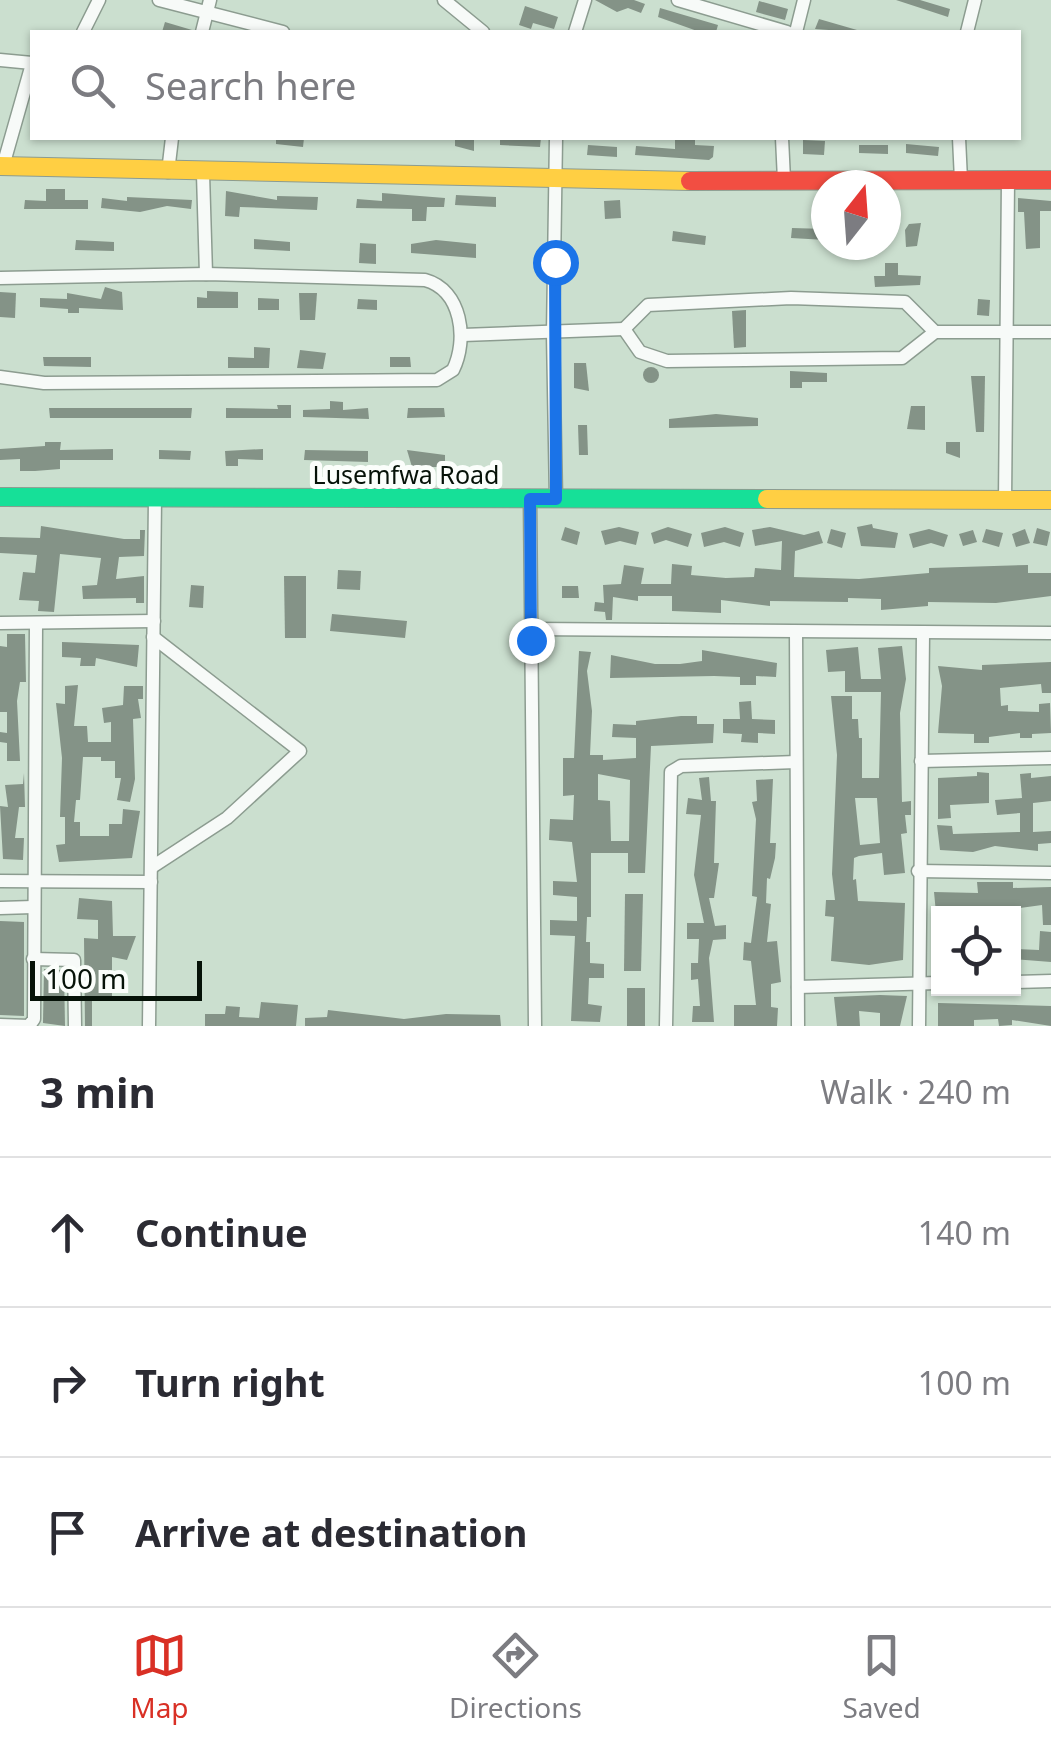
<!DOCTYPE html>
<html lang="en">
<head>
<meta charset="utf-8">
<style>
	:root { --surface:#fff; --page:#f7f7f7; --text:#2b2b33; --muted:#7c7c81; --line:#e1e1e2; --accent:#d93025 }
	body { margin:0; font-family:"Noto Sans",sans-serif; background:var(--page); color:var(--text) }
	.controls { position:absolute; right:30px; bottom:30px; display:grid; overflow:hidden; border-radius:0px; box-shadow:0 2px 8px #0004 }
	.controls button { width:90px; height:90px; display:grid; place-items:center; padding:0; border:0; border-bottom:2px solid var(--line); background:var(--surface); color:var(--text); font:50px sans-serif }
	.compass { position:absolute; left:811px; top:170px; width:90px; height:90px; border-radius:50%; background:var(--surface); box-shadow:0 2px 8px #0004; rotate:17deg }
	.scale { position:absolute; left:30px; bottom:25px; width:172px; box-sizing:border-box; padding-left:10px; border:5px solid #061208; border-top:0; font-size:28px; line-height:35px; white-space:nowrap; color:#061208; -webkit-text-stroke:8px #fbfefb; paint-order:stroke }
	.stop { position:absolute; width:30px; height:30px; margin:-22px; border:8px solid #1a73e8; border-radius:50%; background:#fff }
	.stop.end { background:#1a73e8; border-color:#fff; box-shadow:0 2px 10px #0008 }
	.list { margin:0; padding:0; list-style:none }
	h2 { display:flex; justify-content:space-between; align-items:center; height:130px; margin:0; padding:0 40px; font-size:42px }
	h2 small { font-size:32px; font-weight:400; color:var(--muted) }
	.list li { display:grid; grid-template-columns:65px 1fr auto; gap:30px; align-items:center; box-sizing:border-box; height:150px; padding:0 40px; border-top:2px solid var(--line) }
	.list b { display:block; font-size:38px; white-space:nowrap }
	.list em { font-size:32px; font-style:normal; color:var(--muted) }
	.icon { flex:none; width:55px; height:55px; fill:none; stroke:currentColor; stroke-width:2; stroke-linecap:round; stroke-linejoin:round }
	.map { position:relative; flex:none; width:1051px; height:1026px; overflow:hidden }
	.search { position:absolute; background:var(--surface); box-shadow:0 2px 8px #0004; left:30px; right:30px; top:30px; height:110px; display:flex; align-items:center; gap:25px; box-sizing:border-box; padding:0 35px; border-radius:0px; color:var(--muted); font-size:38px }
	.sheet { height:580px; background:var(--surface) }
	nav { display:flex; justify-content:space-around; align-items:center; box-sizing:border-box; height:140px; border-top:2px solid var(--line); background:var(--surface); font-size:28px; color:var(--muted) }
	nav a { display:grid; justify-items:center; gap:5px }
	nav .on { color:var(--accent) }
	.map>svg:first-child { display:block }
	.building { fill:#849387; fill-rule:evenodd }
	.lines { fill:none; stroke-linecap:round; stroke-linejoin:round }
	.street-casing { stroke:#8c9c90; stroke-width:15 }
	.fast-casing { stroke:#8c9c90; stroke-width:20 }
	.slow-casing { stroke:#8c9c90; stroke-width:20 }
	.jam-casing { stroke:#8c9c90; stroke-width:20 }
	.street { stroke:#f7faf8; stroke-width:12 }
	.fast { stroke:#16e098; stroke-width:18 }
	.slow { stroke:#ffcf43; stroke-width:18 }
	.jam { stroke:#f24e42; stroke-width:18 }
	.route { stroke:#1a73e8; stroke-width:12 }
	.labels { text-anchor:middle; dominant-baseline:central; stroke-width:10; stroke-linejoin:round; paint-order:stroke }
	.street-label { font-size:25px; fill:#061208; stroke:#fbfefb }
</style>
</head>
<body>
<div class="map">
<svg width="1051" height="1026" viewBox="0 0 1051 1026">
	<rect width="100%" height="100%" fill="#cbdfcf"/>
	<!-- building -->
	<g class="building">
		<path d="M595,0H634L645,4L641,13L628,8L617,12Z"/>
		<path d="M896,0H920L950,9L948,17Z"/>
		<path d="M759,1L788,9L785,20L756,12Z"/>
		<path d="M525,6L558,17L554,29L533,23L531,29L519,25Z"/>
		<path d="M660,8L718,25L716,32H700L658,17Z"/>
		<path d="M819,19L857,30L856,32L815,29Z"/>
		<path d="M165,22L192,30V32H162Z"/>
		<path d="M276,138H304L303,147L276,144Z"/>
		<path d="M455,138H474V151L455,146Z"/>
		<path d="M500,138H541L540,147L500,145Z"/>
		<path d="M675,138H695V145L714,146L713,157L709,160L635,155L636,146L675,149Z"/>
		<path d="M803,140L825,141L824,155L803,154Z"/>
		<path d="M906,144L939,147L938,156L906,153Z"/>
		<path d="M588,145L617,147V157L587,155Z"/>
		<path d="M859,145H888V154L859,153Z"/>
		<path d="M46,189H65V200H88V209H24L25,200L46,201Z"/>
		<path d="M226,191L277,200V196L318,197L317,210L240,207L239,217L225,216Z"/>
		<path d="M382,193L445,198L444,207H427L426,221H412V209L356,208L357,199L382,201Z"/>
		<path d="M456,195L496,197V207L455,205Z"/>
		<path d="M127,197L192,200L191,209L167,206L140,212L101,208L102,198L127,201Z"/>
		<path d="M1018,198L1051,201V211H1040V248L1026,249L1024,212H1018Z"/>
		<path d="M620,200L621,218L605,219L604,201Z"/>
		<path d="M921,223L917,246L906,247L905,230L909,224Z"/>
		<path d="M792,228L826,229V240L791,238Z"/>
		<path d="M673,231L706,236L705,245L672,241Z"/>
		<path d="M254,239L290,242V251L254,249Z"/>
		<path d="M76,240L114,242V251L75,250Z"/>
		<path d="M436,240L476,244V258L411,253V244Z"/>
		<path d="M360,243L376,244V264L359,263Z"/>
		<path d="M885,263H898V275L921,276L920,285L875,287L874,276H885Z"/>
		<path d="M105,287L122,292L123,310L79,308V313H68V309L40,307V298L67,299V293L101,299Z"/>
		<path d="M207,291L238,292V308H197V297L207,298Z"/>
		<path d="M0,292L16,293L15,318L0,317Z"/>
		<path d="M299,293H317L315,320H300Z"/>
		<path d="M258,298L279,299V310H258Z"/>
		<path d="M358,299L377,300V310L357,309Z"/>
		<path d="M978,299L990,300L989,316L977,315Z"/>
		<path d="M746,310V347L734,348L732,311Z"/>
		<path d="M254,347L270,348L269,368H228V357L254,358Z"/>
		<path d="M300,350L326,353L323,369L297,368Z"/>
		<path d="M43,357H91V367L44,366Z"/>
		<path d="M390,357H410L411,367H390Z"/>
		<path d="M574,363H586L589,391L574,388Z"/>
		<circle cx="651" cy="375" r="8"/>
		<path d="M790,371L827,373V382H802V388H790Z"/>
		<path d="M971,376H985L984,432H976Z"/>
		<path d="M330,401L343,402V410L368,408L369,419L303,417V410L330,409Z"/>
		<path d="M277,405H291V418H226V408L278,409Z"/>
		<path d="M911,406H925V430L907,429Z"/>
		<path d="M49,408H192L191,418H50Z"/>
		<path d="M408,408H444L445,417L407,418Z"/>
		<path d="M716,414L758,418V426L669,428V419Z"/>
		<path d="M578,425H587L588,455H579Z"/>
		<path d="M45,442H61L60,450L113,449V460H60V469L35,471H20V459L0,460V449L45,446Z"/>
		<path d="M946,442H960V458L946,453Z"/>
		<path d="M263,449V460L238,459V466H226L225,451Z"/>
		<path d="M159,450L191,451L190,460L159,459Z"/>
		<path d="M305,450L368,451V462L304,460Z"/>
		<path d="M407,450L445,455V467H412Z"/>
		<path d="M872,524L873,528L898,533L895,548L861,546L857,527Z"/>
		<path d="M41,526L124,539H140V530H145L144,556L119,557L116,579L144,576V603H136V598L83,599L82,586L97,585L101,558L60,554L54,612L38,611L39,601L19,600L23,572L35,573L37,555L0,553V537L40,538Z"/>
		<path d="M565,527L580,532L577,545L561,540Z"/>
		<path d="M619,527L639,532L636,545L620,541L605,545L601,531Z"/>
		<path d="M668,527L692,534L688,547L666,540L654,544L651,533Z"/>
		<path d="M725,527L744,533L740,547L724,542L704,547L701,533Z"/>
		<path d="M770,527L804,535L819,531L823,543L795,551L794,577L859,579L929,573V568L1028,565V573H1051V596L996,603L928,602V606L881,610V599L848,598V602L770,601V606L721,600V613L672,611V596H638V601L613,597L612,620H606L605,612L594,611L595,602L604,603L603,585L621,584L624,565L644,568L641,584H671L672,564L692,566L691,575L726,578L754,577L755,568L781,570L782,541L755,546L752,530Z"/>
		<path d="M1037,528L1050,532L1047,546L1033,543Z"/>
		<path d="M831,529L846,533L842,548L827,543Z"/>
		<path d="M929,529L948,535L944,547L931,543L913,548L909,534Z"/>
		<path d="M986,529L1003,533L999,547L982,542Z"/>
		<path d="M1025,529L1030,543L1016,547L1012,534Z"/>
		<path d="M973,530L977,542L963,546L959,534Z"/>
		<path d="M338,570L361,571L360,590L337,589Z"/>
		<path d="M284,576H306V638H285Z"/>
		<path d="M191,585L204,586L203,608L189,607Z"/>
		<path d="M562,586H578L579,598H562Z"/>
		<path d="M332,614L407,621L405,638L330,631Z"/>
		<path d="M7,634H25L26,682H20L17,701L20,761H7V743L0,742V732L7,733V712H0V646L7,647Z"/>
		<path d="M62,642L139,645L137,667L96,658L95,666H80L81,658L62,657Z"/>
		<path d="M902,646L906,679L900,713L902,802L911,801V815H905L907,833L901,834L905,873L884,875L882,853L859,856L854,858L853,880L856,879L858,901L905,903L903,960L869,965L831,961L834,917L825,916L826,900H835L832,874L837,755L831,696H852V719H858L859,738H862V778H879L881,692H845V671L828,672L826,650L858,647L861,679H881L878,648ZM855,798H877L880,843L860,845Z"/>
		<path d="M702,650L777,663L776,677L756,676V685H740V677L714,676L610,678L611,655L655,664H680L702,661Z"/>
		<path d="M579,651L591,652L587,671L592,711L590,755H603V760L636,758V738L612,737L613,724L636,725V721L681,716H697V724H714L713,743L651,746L645,873H628V853H591V917H587L586,942H590V963L604,964V978H589L588,1004L602,1006L600,1022L571,1021L575,936L550,935V920L577,921V897L553,895V881L577,882L572,842L549,840L550,819L573,820L574,795L563,796V758H574ZM598,774L630,780L629,841H611L610,801L598,800Z"/>
		<path d="M1051,662V693H1042L1041,684L1000,688L1001,706L1008,705V711L1039,712V704L1050,703L1051,733L1032,734V738H1020V733L989,737V743H974V734L938,733L942,686L938,666L982,670V665Z"/>
		<path d="M78,685L74,726H87L88,742H111V722L104,723L102,708L123,705L124,686H143V699H138L141,718L133,719L135,779L130,802L117,800L121,778H115V761H101V757H83L80,800H76L74,822H80V836H109V824H122L123,809L140,811L132,858L59,862L56,845L65,844V817H60L62,758L56,703L65,704V686Z"/>
		<path d="M751,701L752,719L775,720V734L758,733V743L741,742L742,734L723,733V719H740L739,702Z"/>
		<path d="M977,772L989,773V803L950,805L951,818L938,819V778L977,776Z"/>
		<path d="M24,773L25,807H19L15,838H24L23,860L3,859L0,806L8,807L5,785L23,784Z"/>
		<path d="M1031,773V778L1051,776V801L1033,803V832L1051,831V843L1038,844V851L995,846L973,852L940,850L937,825L952,826L953,834L1020,832V813L997,815L995,800L1022,798L1020,774Z"/>
		<path d="M709,777L711,801H716L714,863H719L714,898H709L715,926L726,925V939L713,940L709,958L714,1022H692L693,1006H700L698,979L691,980V963H698L699,939H687V923H704L694,875L701,815L686,814L688,798L702,800L699,778Z"/>
		<path d="M773,779L770,843H776L775,858L770,879L767,878L766,903L771,904L767,942L777,941L781,982L771,984V1007L778,1008L777,1026H734V1005H756L751,961L743,960L744,942L751,943L757,897L752,896L756,819L752,802L757,801L756,780Z"/>
		<path d="M977,882H1013V888L1051,887V925H1043L1042,905L1020,908L1019,914L936,913L934,892L978,893Z"/>
		<path d="M625,894H643L641,971H624Z"/>
		<path d="M79,898L112,901L113,936H136L127,960L112,957V999H92V1026H85L84,938L98,939V920L77,919Z"/>
		<path d="M0,921L24,922V1016L0,1015Z"/>
		<path d="M1040,931L1051,932V962L1014,959V949L1039,950Z"/>
		<path d="M44,969L64,970L65,1026L43,1023Z"/>
		<rect x="627" y="988" width="18" height="38"/>
		<path d="M880,995L907,996L900,1026H880V1013L859,1011L860,1026H837L834,997Z"/>
		<path d="M261,1002L298,1005L296,1026H205V1014H225L226,1006L240,1007L239,1017L259,1018Z"/>
		<path d="M938,1003L1051,1006V1026L1012,1020V1025L999,1026L998,1019L974,1020V1026H938Z"/>
		<path d="M328,1010L404,1019L446,1014L500,1015L501,1026H305V1018L327,1017Z"/>
	</g>
	<g class="lines">
		<defs>
			<g id="street">
				<path d="M159,0L283,32"/>
				<path d="M444,0L483,32"/>
				<path d="M678,0L787,32"/>
				<path d="M83,32L99,0"/>
				<path d="M202,32L210,0"/>
				<path d="M575,32L585,0"/>
				<path d="M796,32L804,0"/>
				<path d="M967,32L975,0"/>
				<path d="M0,60L32,63"/>
				<path d="M556,138L553,334L556,499"/>
				<path d="M782,138L784,180"/>
				<path d="M959,138L961,180"/>
				<path d="M3,166L32,64"/>
				<path d="M168,172L172,138"/>
				<path d="M203,174L206,274"/>
				<path d="M0,278L206,274L425,280C462,290 468,340 453,370L437,380L44,383L0,377"/>
				<path d="M624,329L640,352L667,361L902,358L935,332H1051"/>
				<path d="M624,329L648,305L791,298L905,302L935,332"/>
				<path d="M463,335L624,329"/>
				<path d="M530,499L535,1026"/>
				<path d="M1005,501L1008,180"/>
				<path d="M0,623L154,621"/>
				<path d="M531,629L1051,633"/>
				<path d="M796,632L798,1026"/>
				<path d="M921,761L1051,758"/>
				<path d="M152,867L227,818L300,751L153,637"/>
				<path d="M918,871L1051,873"/>
				<path d="M0,881L151,882"/>
				<path d="M0,908L33,907"/>
				<path d="M33,959L74,960L75,1026"/>
				<path d="M1014,982L1051,981"/>
				<path d="M798,987L938,983"/>
				<path d="M0,1025L29,1026L34,1019L36,623"/>
				<path d="M149,1026L155,498"/>
				<path d="M666,1026L671,772L681,766L796,762"/>
				<path d="M919,1026L923,634"/>
			</g>
			<path id="fast" d="M0,497L767,499"/>
			<g id="slow">
				<path d="M0,166L690,181"/>
				<path d="M767,499L1051,500"/>
			</g>
			<path id="jam" d="M690,181L1051,180"/>
		</defs>
		<!-- street casing -->
		<use href="#street" class="street-casing"/>
		<!-- fast casing -->
		<use href="#fast" class="fast-casing"/>
		<!-- slow casing -->
		<use href="#slow" class="slow-casing"/>
		<!-- jam casing -->
		<use href="#jam" class="jam-casing"/>
		<!-- street -->
		<use href="#street" class="street"/>
		<!-- fast -->
		<use href="#fast" class="fast"/>
		<!-- slow -->
		<use href="#slow" class="slow"/>
		<!-- jam -->
		<use href="#jam" class="jam"/>
	</g>
	<g class="lines">
		<!-- route -->
		<path class="route" d="M531,640L530,499H556L555,262"/>
	</g>
	<g class="labels">
		<!-- street labels -->
		<g class="street-label">
			<text x="406" y="474">Lusemfwa Road</text>
		</g>
	</g>
</svg>
<div class="controls">
<button><svg class="icon" aria-label="locate" viewBox="0 0 24 24"><circle cx="12" cy="12" r="6"/><path d="M12 2v4M12 18v4M2 12h4M18 12h4"/></svg></button>
</div>
<svg class="compass" viewBox="-18 -18 36 36"><path d="M0-13l5 13h-10z" fill="#e53935"/><path d="M0 13l5-13h-10z" fill="#7c7c81"/></svg>
<div class="scale">100 m</div>
<div class="stop" style="left:555px;top:262px"></div>
<div class="stop end" style="left:531px;top:640px"></div>
<div class="search"><svg class="icon" aria-label="search" viewBox="0 0 24 24"><circle cx="10" cy="10" r="6"/><path d="M15 15l6 6"/></svg>Search here</div>
</div>
<section class="sheet">
<h2>3 min<small>Walk · 240 m</small></h2>
<ul class="list">
<li><svg class="icon" aria-label="ahead" viewBox="0 0 24 24"><path d="M12 20V5M6 11l6-6 6 6"/></svg><div><b>Continue</b></div><em>140 m</em></li>
<li><svg class="icon" aria-label="right" viewBox="0 0 24 24"><path d="M7 20v-9h11M14 6l5 5-5 5"/></svg><div><b>Turn right</b></div><em>100 m</em></li>
<li><svg class="icon" aria-label="arrive" viewBox="0 0 24 24"><path d="M6 21V4h12l-3 4 3 4H6"/></svg><div><b>Arrive at destination</b></div></li>
</ul>
</section>
<nav>
<a class="on"><svg class="icon" aria-label="map" viewBox="0 0 24 24"><path d="M3 6l6-2 6 2 6-2v14l-6 2-6-2-6 2zM9 4v14M15 6v14"/></svg>Map</a>
<a><svg class="icon" aria-label="directions" viewBox="0 0 24 24"><path d="M12 3l9 9-9 9-9-9zM9 14v-3h6M13 9l2 2-2 2"/></svg>Directions</a>
<a><svg class="icon" aria-label="saved" viewBox="0 0 24 24"><path d="M7 4h10v16l-5-4-5 4z"/></svg>Saved</a>
</nav>
</body>
</html>
